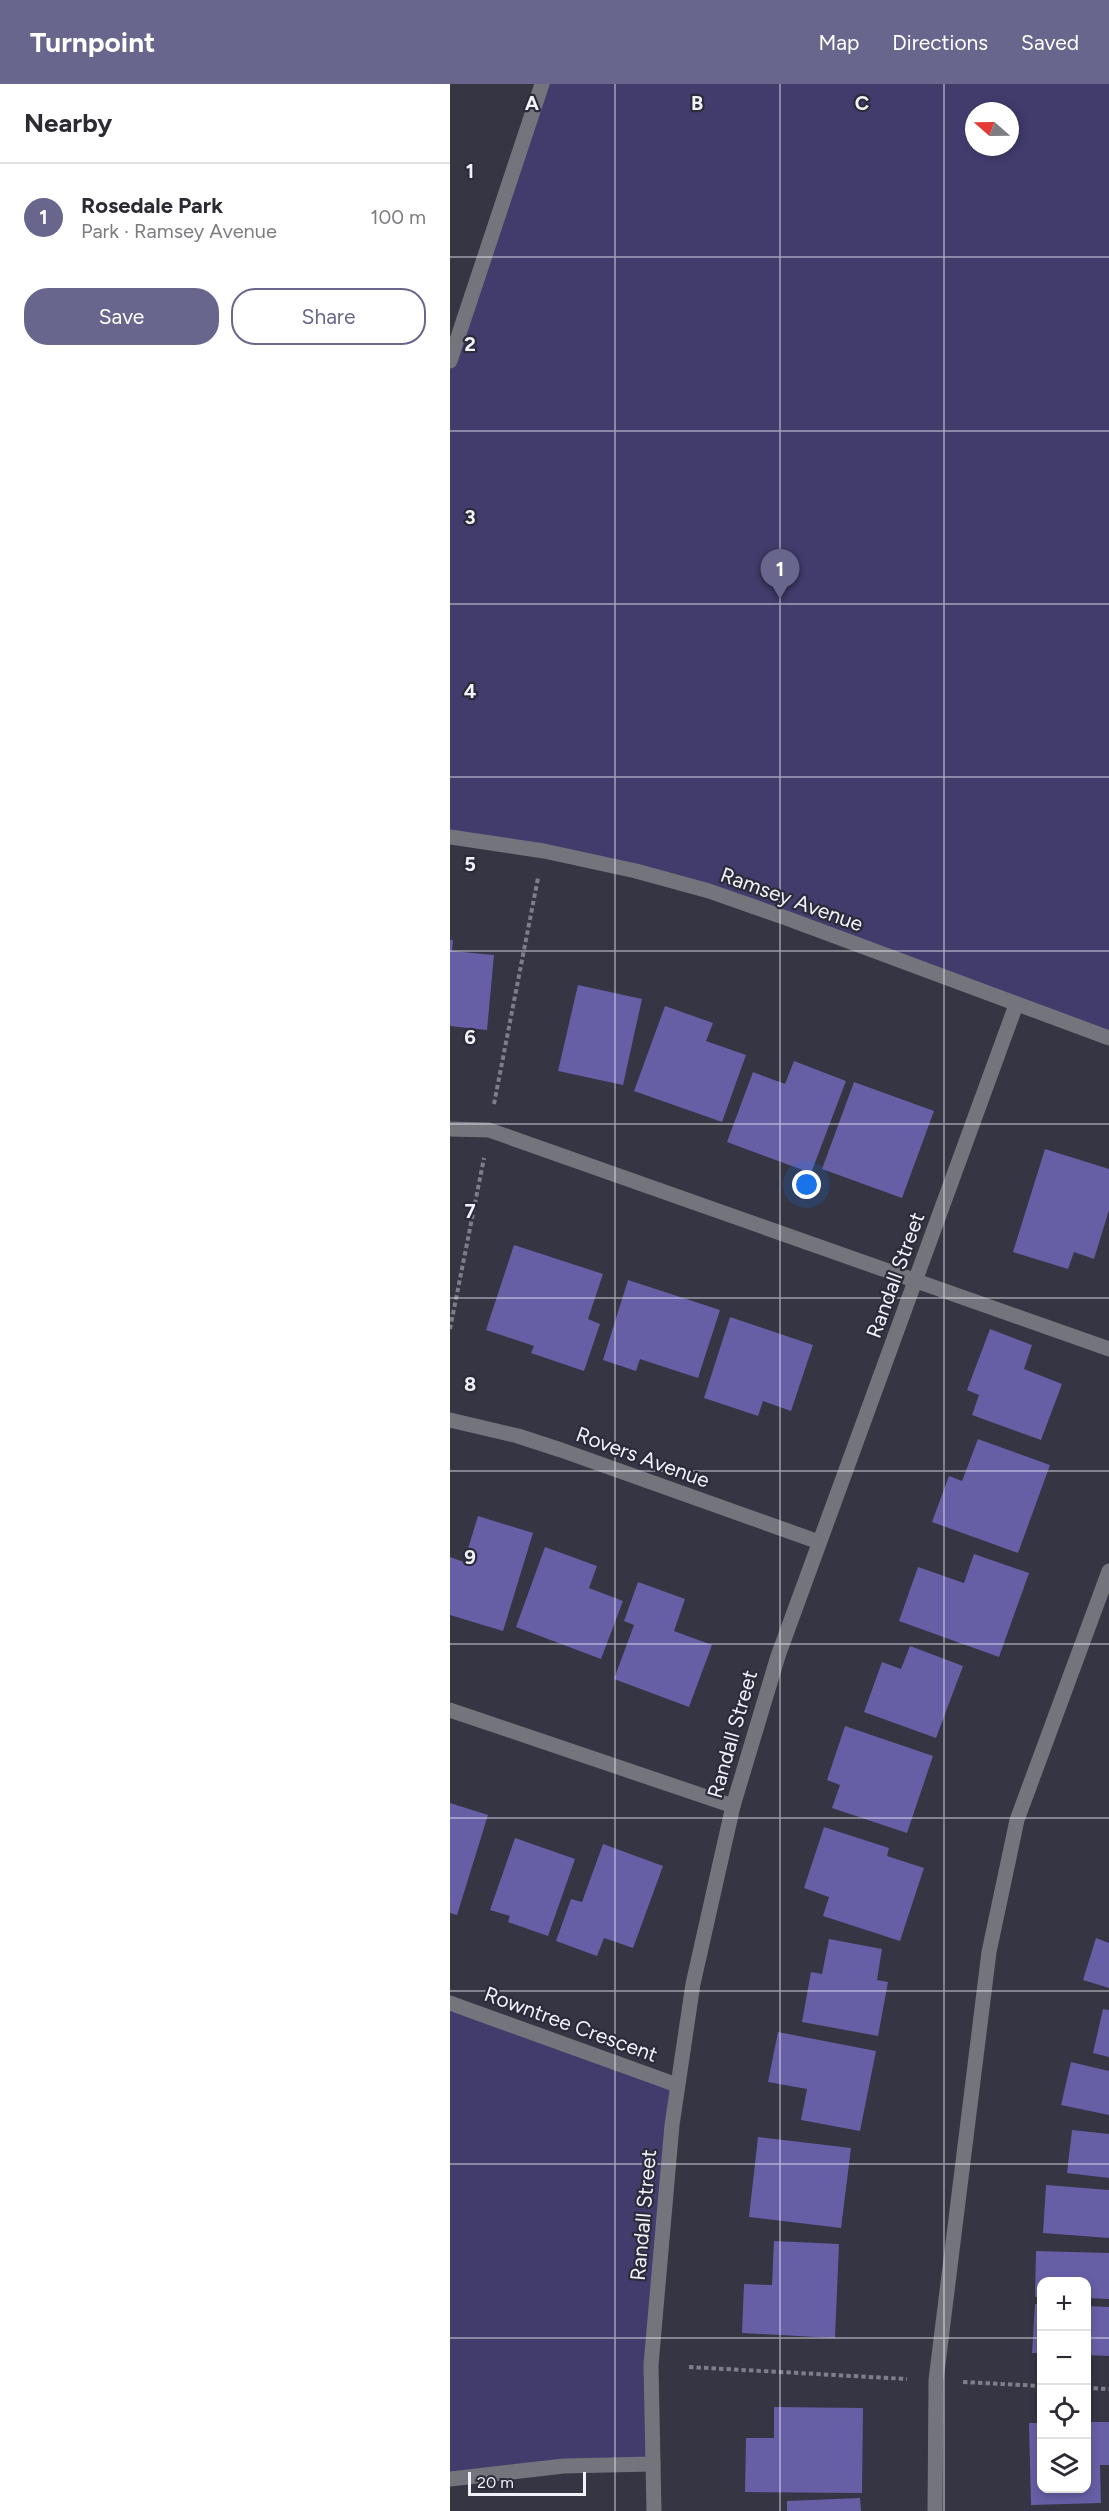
<!DOCTYPE html>
<html lang="en">
<head>
<meta charset="utf-8">
<style>
	:root { --surface:#fff; --page:#f7f7f7; --text:#2b2b33; --muted:#7c7c81; --line:#e1e1e2; --accent:#68668c }
	body { margin:0; font-family:Figtree,sans-serif; background:var(--page); color:var(--text) }
	.controls { position:absolute; right:18px; bottom:18px; display:grid; overflow:hidden; border-radius:12px; box-shadow:0 3px 9px #0003 }
	.controls button { width:54px; height:54px; display:grid; place-items:center; padding:0; border:0; border-bottom:2px solid var(--line); background:var(--surface); color:var(--text); font:30px sans-serif }
	.compass { position:absolute; left:515px; top:18px; width:54px; height:54px; border-radius:50%; background:var(--surface); box-shadow:0 3px 9px #0003; rotate:290deg }
	.scale { position:absolute; left:18px; bottom:15px; width:118px; box-sizing:border-box; padding-left:6px; border:3px solid #f2f2fb; border-top:0; font-size:16px; line-height:21px; white-space:nowrap; color:#f2f2fb; -webkit-text-stroke:4px #2b2b39; paint-order:stroke }
	.you { position:absolute; left:357px; top:1101px; width:21px; height:21px; margin:-15px; border:4px solid #fff; border-radius:50%; background:#1a73e8; box-shadow:0 0 0 9px #1a73e833 }
	.badge { display:grid; place-items:center; width:39px; height:39px; border-radius:50%; background:var(--accent); color:#fff; font-size:20px; font-weight:700 }
	.pin { position:absolute; translate:-50% -50px; filter:drop-shadow(0 2px 3px #0008) }
	.pin::after { content:''; position:absolute; top:32px; width:21px; height:18px; background:inherit; clip-path:polygon(0 0,100% 0,50% 100%) }
	.list { margin:0; padding:0; list-style:none }
	h2 { display:flex; justify-content:space-between; align-items:center; height:78px; margin:0; padding:0 24px; font-size:26px }
	h2 small { font-size:20px; font-weight:400; color:var(--muted) }
	.list li { display:grid; grid-template-columns:39px 1fr auto; gap:18px; align-items:center; box-sizing:border-box; height:108px; padding:0 24px; border-top:2px solid var(--line) }
	.list b { display:block; font-size:22px; white-space:nowrap }
	.list p { margin:0; font-size:20px; white-space:nowrap; color:var(--muted) }
	.list em { font-size:20px; font-style:normal; color:var(--muted) }
	.actions { display:flex; gap:12px; padding:18px 24px }
	.actions a { flex:1; padding:14px 0; border:2px solid var(--accent); border-radius:24px; text-align:center; font-size:21px; color:var(--accent) }
	.actions .main { background:var(--accent); color:#fff }
	.icon { flex:none; width:33px; height:33px; fill:none; stroke:currentColor; stroke-width:2; stroke-linecap:round; stroke-linejoin:round }
	.map { position:relative; flex:none; width:659px; height:2427px; overflow:hidden }
	header { display:flex; align-items:center; gap:36px; box-sizing:border-box; height:84px; padding:0 30px; background:var(--accent); color:#fff }
	header strong { font-size:28px }
	nav { display:flex; gap:33px; margin-inline-start:auto; font-size:21px }
	main { display:flex }
	aside { flex:1; background:var(--surface) }
	.map>svg:first-child { display:block }
	.green { fill:#413c6c; fill-rule:evenodd }
	.building { fill:#665fa6 }
	.lines { fill:none; stroke-linecap:round; stroke-linejoin:round }
	.path { stroke:#7e7e8a; stroke-width:4; stroke-dasharray:4.5 3; stroke-linecap:butt }
	.lane { stroke:#74747c; stroke-width:15 }
	.street { stroke:#74747c; stroke-width:15 }
	.grid { fill:none; stroke:#f2f2fb; stroke-width:1.5; stroke-opacity:0.55 }
	.labels { text-anchor:middle; dominant-baseline:central; stroke-width:4.5; stroke-linejoin:round; paint-order:stroke }
	.street-label { font-size:21px; fill:#f2f2fb; stroke:#2b2b39 }
	.grid-label { font-size:20px; text-anchor:middle; font-weight:bold; fill:#f2f2fb; stroke:#2b2b39; stroke-width:4.5; stroke-linejoin:round; paint-order:stroke }
</style>
</head>
<body>
<header>
<strong>Turnpoint</strong>
<nav><a>Map</a><a>Directions</a><a>Saved</a></nav>
</header>
<main>
<aside>
<h2>Nearby<small></small></h2>
<ul class="list">
<li><span class="badge">1</span><div><b>Rosedale Park</b><p>Park · Ramsey Avenue</p></div><em>100 m</em></li>
</ul>
<div class="actions"><a class="main">Save</a><a>Share</a></div>
</aside>
<div class="map">
<svg width="659" height="2427" viewBox="0 0 659 2427">
	<rect width="100%" height="100%" fill="#353543"/>
	<!-- green -->
	<g class="green">
		<path d="M92,0H659V955L186,787L0,753V277ZM524,27H560V63H524Z"/>
		<path d="M0,1920L227,2001L222,2041L203,2380L0,2395Z"/>
	</g>
	<!-- building -->
	<g class="building">
		<path d="M0,856H3L2,867L44,871L37,946L0,942Z"/>
		<path d="M128,901L192,915L173,1001L108,987Z"/>
		<path d="M215,922L263,939L256,957L296,971L272,1038L184,1007Z"/>
		<path d="M344,977L396,997L361,1089L277,1058L303,988L335,1000Z"/>
		<path d="M404,998L484,1027L452,1114L372,1085Z"/>
		<path d="M595,1065L659,1085V1126L644,1175L624,1168L618,1185L563,1168Z"/>
		<path d="M64,1161L153,1190L138,1235L150,1240L134,1287L81,1269L84,1262L36,1246Z"/>
		<path d="M178,1196L270,1226L248,1294L190,1275L186,1287L153,1276Z"/>
		<path d="M280,1233L363,1261L341,1327L313,1317L308,1332L254,1314Z"/>
		<path d="M540,1245L582,1261L574,1285L612,1300L591,1356L522,1331L529,1311L517,1306Z"/>
		<path d="M528,1355L600,1381L568,1469L482,1438L499,1392L512,1397Z"/>
		<path d="M28,1432L83,1449L53,1547L0,1531V1473L14,1478Z"/>
		<path d="M95,1463L147,1482L139,1504L173,1517L151,1575L66,1543Z"/>
		<path d="M524,1470L579,1489L549,1573L449,1537L468,1483L514,1499Z"/>
		<path d="M188,1498L235,1515L224,1547L262,1561L239,1623L164,1595L184,1541L174,1537Z"/>
		<path d="M460,1562L513,1582L486,1654L414,1628L432,1578L451,1585Z"/>
		<path d="M395,1642L483,1672L457,1749L382,1724L390,1701L377,1696Z"/>
		<path d="M0,1719L38,1731L7,1831L0,1829Z"/>
		<path d="M374,1743L439,1764L437,1772L474,1784L450,1857L373,1832L379,1813L354,1804Z"/>
		<path d="M65,1754L125,1775L98,1852L58,1838L60,1832L40,1826Z"/>
		<path d="M153,1760L213,1782L183,1864L154,1854L147,1872L106,1857L121,1815L132,1818Z"/>
		<path d="M646,1854L659,1859V1904L633,1896Z"/>
		<path d="M379,1855L432,1865L427,1896L438,1898L428,1952L352,1938L361,1888L372,1890Z"/>
		<path d="M653,1925L659,1926V1973L643,1969Z"/>
		<path d="M328,1948L426,1967L410,2047L351,2036L357,2005L318,1998Z"/>
		<path d="M621,1978L659,1987V2031L611,2021Z"/>
		<path d="M622,2046L659,2050V2094L617,2089Z"/>
		<path d="M308,2053L401,2064L391,2144L299,2133Z"/>
		<path d="M596,2101L659,2106V2154L593,2149Z"/>
		<path d="M324,2157L389,2160L385,2254L292,2249L294,2200L322,2201Z"/>
		<path d="M586,2167L659,2169V2215L636,2214V2198H592V2213H585Z"/>
		<path d="M585,2220H592V2269H582Z"/>
		<path d="M636,2222L659,2223V2272L636,2271Z"/>
		<path d="M324,2323L413,2324L412,2409L295,2408L296,2354H324Z"/>
		<path d="M636,2338H659V2381H650L651,2419L581,2421L579,2339H592V2404H636Z"/>
		<path d="M410,2414L411,2427H337V2417Z"/>
	</g>
	<g class="lines">
		<!-- path -->
		<g class="path">
			<path d="M44,1020L88,794"/>
			<path d="M0,1245L34,1074"/>
			<path d="M239,2283L457,2295"/>
			<path d="M513,2298L592,2302"/>
			<path d="M636,2304L659,2305"/>
		</g>
		<!-- lane -->
		<g class="lane">
			<path d="M0,1045L39,1046L659,1265"/>
			<path d="M0,1626L283,1722"/>
			<path d="M485,2427L486,2296L539,1868L567,1736L659,1487"/>
		</g>
		<!-- street -->
		<g class="street">
			<path d="M0,277L92,0"/>
			<path d="M0,753L94,767L186,787L259,807L336,834L659,954"/>
			<path d="M0,1336L68,1352L111,1366L369,1458"/>
			<path d="M0,1919L227,2001"/>
			<path d="M0,2395L114,2382L203,2380"/>
			<path d="M204,2427L201,2281L222,2041L243,1900L283,1722L328,1572L566,921"/>
		</g>
	</g>
	<!-- grid -->
	<path class="grid" d="M165,0V2427M330,0V2427M494,0V2427M0,173H659M0,347H659M0,520H659M0,693H659M0,867H659M0,1040H659M0,1214H659M0,1387H659M0,1560H659M0,1734H659M0,1907H659M0,2080H659M0,2254H592M636,2254H659"/>
	<g class="labels">
		<!-- street labels -->
		<g class="street-label">
			<text transform="translate(342 815) rotate(20)">Ramsey Avenue</text>
			<text transform="translate(445 1191) rotate(-70)">Randall Street</text>
			<text transform="translate(193 1373) rotate(20)">Rovers Avenue</text>
			<text transform="translate(282 1650) rotate(-74)">Randall Street</text>
			<text transform="translate(121 1940) rotate(20)">Rowntree Crescent</text>
			<text transform="translate(193 2131) rotate(-85)">Randall Street</text>
		</g>
	</g>
	<g class="grid-label">
		<text x="82" y="26">A</text>
		<text x="247" y="26">B</text>
		<text x="412" y="26">C</text>
		<text x="20" y="94">1</text>
		<text x="20" y="267">2</text>
		<text x="20" y="440">3</text>
		<text x="20" y="614">4</text>
		<text x="20" y="787">5</text>
		<text x="20" y="960">6</text>
		<text x="20" y="1134">7</text>
		<text x="20" y="1307">8</text>
		<text x="20" y="1480">9</text>
	</g>
</svg>
<div class="controls">
<button>+</button>
<button>−</button>
<button><svg class="icon" aria-label="locate" viewBox="0 0 24 24"><circle cx="12" cy="12" r="6"/><path d="M12 2v4M12 18v4M2 12h4M18 12h4"/></svg></button>
<button><svg class="icon" aria-label="layers" viewBox="0 0 24 24"><path d="M12 4l9 5-9 5-9-5zM3 14l9 5 9-5"/></svg></button>
</div>
<svg class="compass" viewBox="-18 -18 36 36"><path d="M0-13l5 13h-10z" fill="#e53935"/><path d="M0 13l5-13h-10z" fill="#7c7c81"/></svg>
<div class="scale">20 m</div>
<div class="you"></div>
<div class="pin badge" style="left:330px;top:515px">1</div>
</div>
</main>
</body>
</html>
